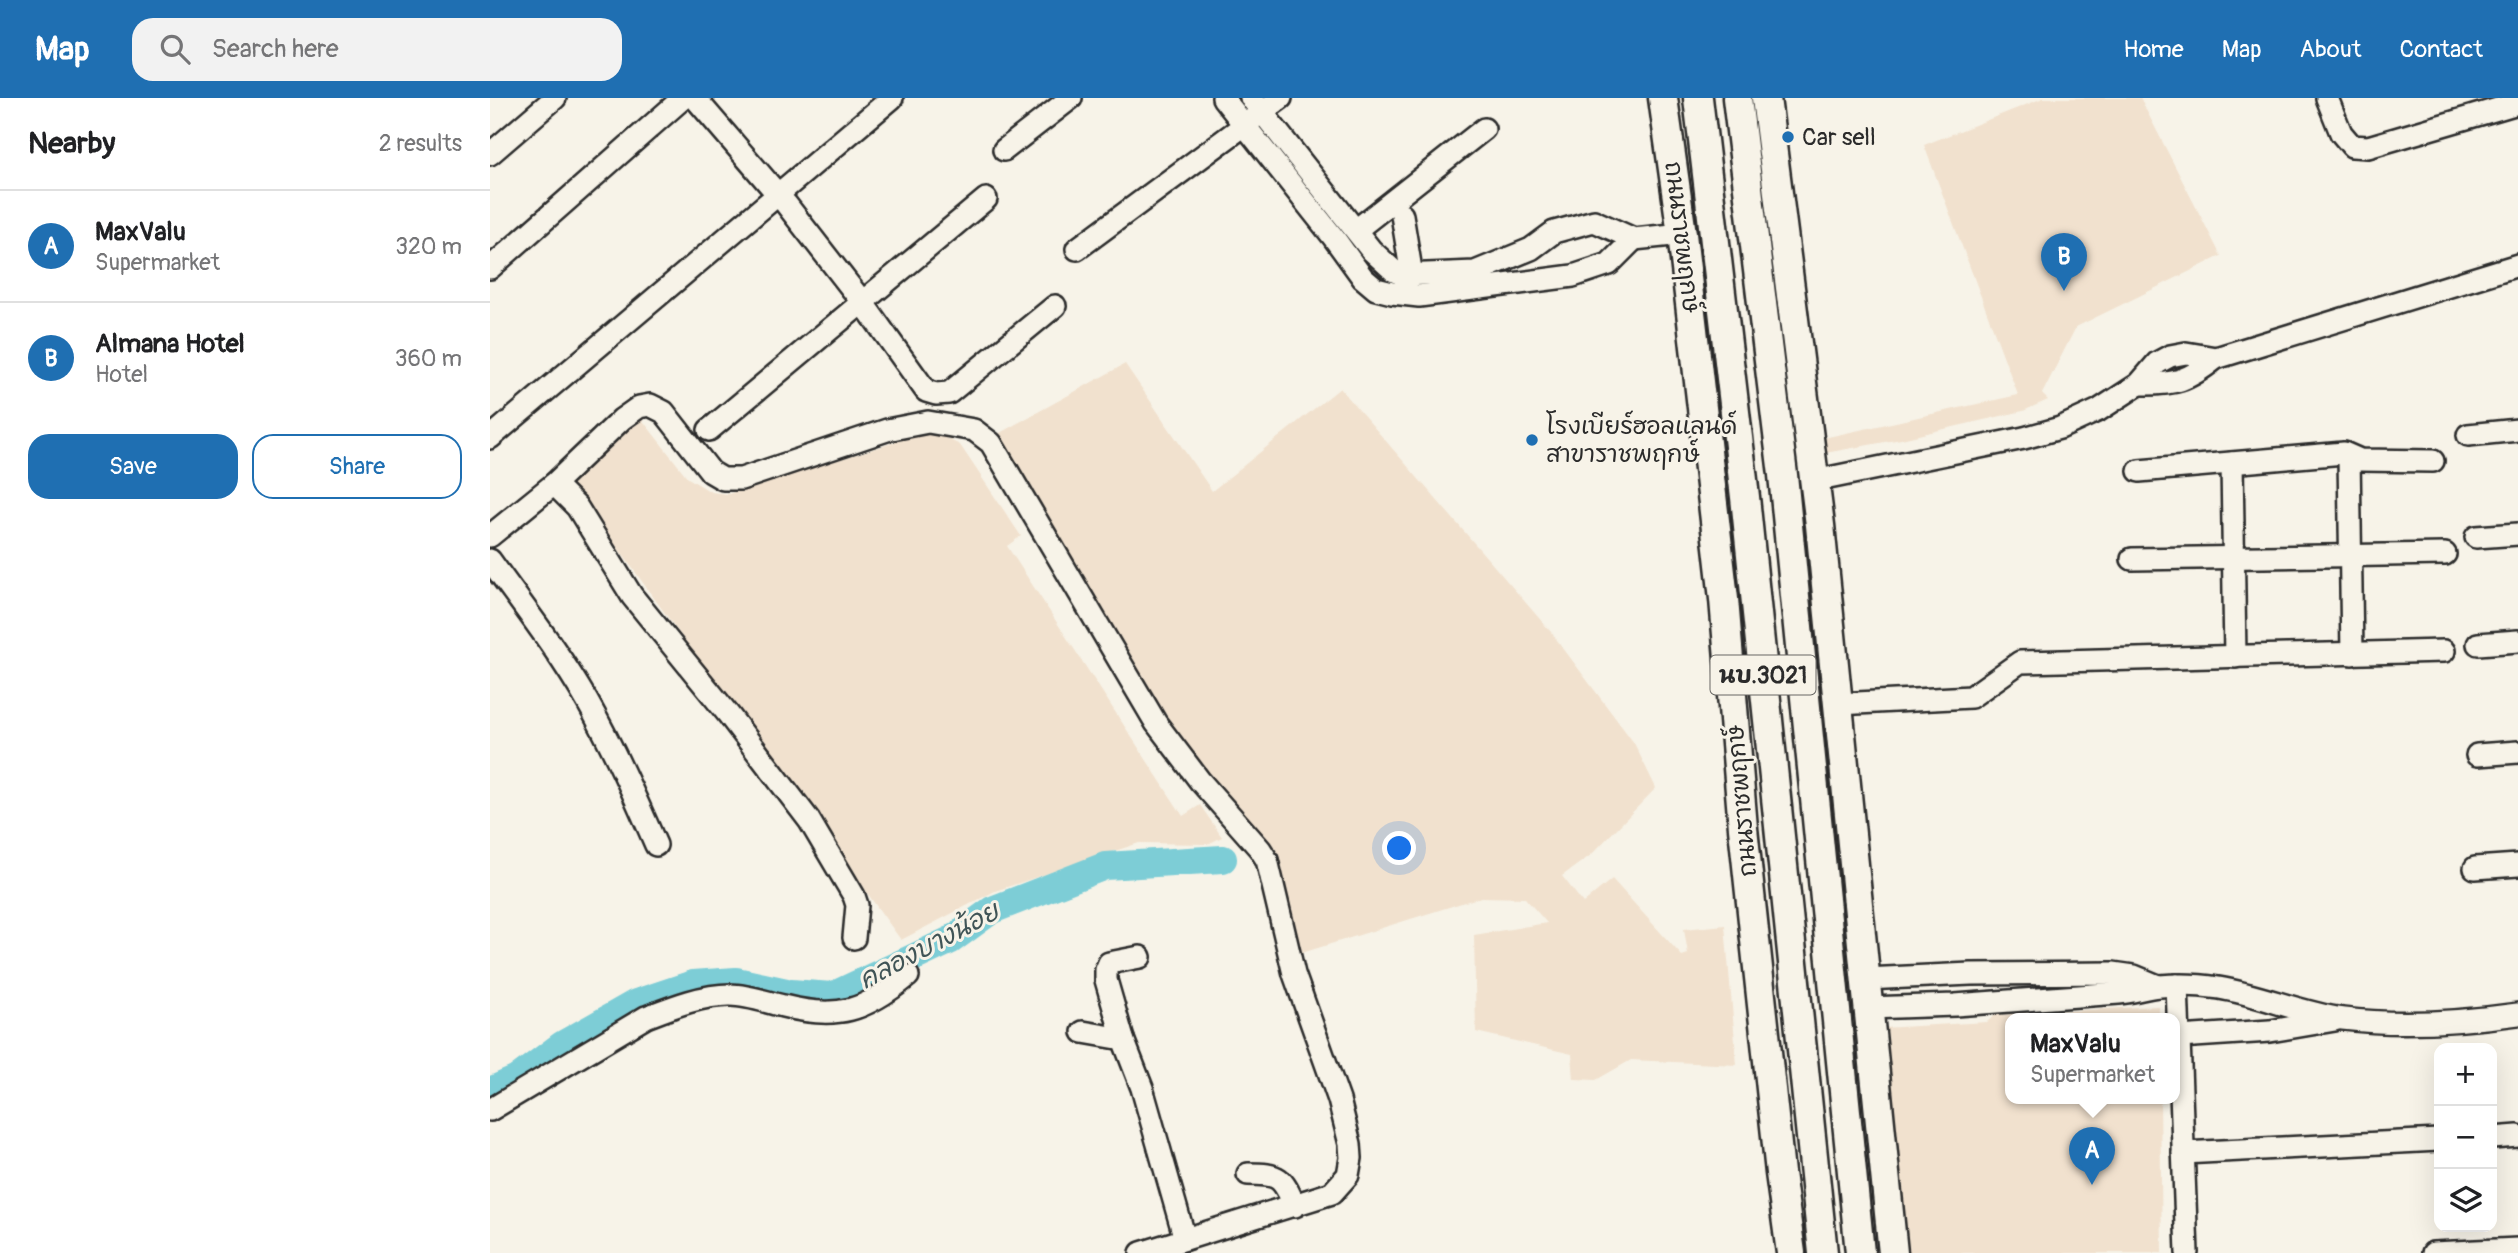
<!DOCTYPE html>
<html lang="en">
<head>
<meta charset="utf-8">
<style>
	:root { --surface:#fff; --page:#f2f2f2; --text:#202124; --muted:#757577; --line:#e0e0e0; --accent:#1f6fb2 }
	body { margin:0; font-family:Pangolin,"Playpen Sans Thai",sans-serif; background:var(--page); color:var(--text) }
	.controls { position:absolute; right:21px; bottom:21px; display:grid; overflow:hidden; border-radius:14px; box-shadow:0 7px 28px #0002 }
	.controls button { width:63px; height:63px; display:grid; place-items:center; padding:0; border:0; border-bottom:2px solid var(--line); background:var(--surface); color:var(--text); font:35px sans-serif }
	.you { position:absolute; left:910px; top:751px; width:24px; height:24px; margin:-18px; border:5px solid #fff; border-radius:50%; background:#1a73e8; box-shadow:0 0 0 10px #1a73e833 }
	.badge { display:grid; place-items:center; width:46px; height:46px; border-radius:50%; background:var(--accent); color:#fff; font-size:23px; font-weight:700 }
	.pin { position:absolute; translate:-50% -58px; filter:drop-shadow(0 2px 4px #0008) }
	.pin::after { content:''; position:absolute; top:37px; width:24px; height:21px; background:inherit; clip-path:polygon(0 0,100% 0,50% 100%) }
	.popup { position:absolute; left:1515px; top:915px; width:175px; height:91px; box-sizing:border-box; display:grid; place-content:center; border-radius:14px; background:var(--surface); filter:drop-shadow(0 2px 5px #0005); font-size:23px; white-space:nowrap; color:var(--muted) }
	.popup b { font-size:26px; color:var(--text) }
	.popup::after { content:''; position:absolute; left:50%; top:100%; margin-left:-14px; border:14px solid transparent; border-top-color:var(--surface) }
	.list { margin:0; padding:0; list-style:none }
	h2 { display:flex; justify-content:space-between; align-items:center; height:91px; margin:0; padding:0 28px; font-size:30px }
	h2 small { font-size:23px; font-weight:400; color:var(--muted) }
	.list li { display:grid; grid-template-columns:46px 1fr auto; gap:21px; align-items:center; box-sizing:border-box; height:112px; padding:0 28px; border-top:2px solid var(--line) }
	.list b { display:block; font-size:26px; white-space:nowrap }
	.list p { margin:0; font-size:23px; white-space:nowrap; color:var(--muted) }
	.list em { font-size:23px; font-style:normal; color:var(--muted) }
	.actions { display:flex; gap:14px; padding:21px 28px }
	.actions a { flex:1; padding:16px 0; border:2px solid var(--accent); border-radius:21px; text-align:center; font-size:24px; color:var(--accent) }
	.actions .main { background:var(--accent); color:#fff }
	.icon { flex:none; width:38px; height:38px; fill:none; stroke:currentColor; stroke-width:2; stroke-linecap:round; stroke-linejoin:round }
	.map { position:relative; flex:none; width:2028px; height:1155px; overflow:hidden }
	header { display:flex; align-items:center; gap:42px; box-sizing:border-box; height:98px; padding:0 35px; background:var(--accent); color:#fff }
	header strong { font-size:33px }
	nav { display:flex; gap:38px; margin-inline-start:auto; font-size:24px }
	.search { width:490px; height:63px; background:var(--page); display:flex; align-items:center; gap:18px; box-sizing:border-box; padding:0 24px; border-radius:21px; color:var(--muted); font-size:26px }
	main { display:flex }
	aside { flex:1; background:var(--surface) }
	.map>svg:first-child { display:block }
	.built { fill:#f1e1ce }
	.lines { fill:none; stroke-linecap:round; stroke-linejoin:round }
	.river { stroke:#7dcdd6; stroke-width:28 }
	.minor-casing { stroke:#2b2b2b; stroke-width:26 }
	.major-casing { stroke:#2b2b2b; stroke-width:33 }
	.minor { stroke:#f7f3e8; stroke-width:21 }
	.major { stroke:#f7f3e8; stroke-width:28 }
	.poi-dot { fill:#1f6fb2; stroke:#f7f3e8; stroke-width:2.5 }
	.labels { text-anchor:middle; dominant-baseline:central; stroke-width:6; stroke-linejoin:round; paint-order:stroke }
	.shield { fill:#f7f3e8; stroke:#686764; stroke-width:2 }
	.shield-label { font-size:23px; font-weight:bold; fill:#2b2b2b }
	.poi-label { font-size:24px; fill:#2b2b2b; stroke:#f7f3e8; text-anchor:start }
	.street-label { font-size:24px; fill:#2b2b2b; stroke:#f7f3e8 }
	.water-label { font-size:26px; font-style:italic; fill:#405456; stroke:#f7f3e8 }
</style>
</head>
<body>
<header>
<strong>Map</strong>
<div class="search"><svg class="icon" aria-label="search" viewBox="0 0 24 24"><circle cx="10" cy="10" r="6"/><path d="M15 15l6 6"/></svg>Search here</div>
<nav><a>Home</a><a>Map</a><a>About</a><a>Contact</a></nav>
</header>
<main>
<aside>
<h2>Nearby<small>2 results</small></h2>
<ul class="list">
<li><span class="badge">A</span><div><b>MaxValu</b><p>Supermarket</p></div><em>320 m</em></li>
<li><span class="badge">B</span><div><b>Almana Hotel</b><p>Hotel</p></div><em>360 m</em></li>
</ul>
<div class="actions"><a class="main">Save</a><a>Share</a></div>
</aside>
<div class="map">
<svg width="2028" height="1155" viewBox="0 0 2028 1155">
	<rect width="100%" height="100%" fill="#f7f3e8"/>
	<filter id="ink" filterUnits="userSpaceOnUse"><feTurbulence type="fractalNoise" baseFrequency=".0143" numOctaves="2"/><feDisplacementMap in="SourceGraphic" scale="14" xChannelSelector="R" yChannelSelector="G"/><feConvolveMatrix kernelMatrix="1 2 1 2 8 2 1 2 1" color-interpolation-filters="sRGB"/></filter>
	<g filter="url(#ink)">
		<!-- built -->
		<g class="built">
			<path d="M1553,0H1650L1731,158L1586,229L1552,296L1558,302L1533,313L1411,341L1330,356L1329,341L1528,297L1434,47Z"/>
			<path d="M635,266L722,393L850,290L1061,534L1144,645L1166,690L1101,757L1072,778L1093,805L1122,781L1192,858L1198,856L1194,831L1235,827L1247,967L1141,962L1106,982L1084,981L1082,956L986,934L984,837L1057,825L1035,800L991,799L799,859L778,759L676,617L508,346V336Z"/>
			<path d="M150,319L198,380L221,394L238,396L441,333L470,347L531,438L517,448L693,718L710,707L732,739L718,746L649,745L505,793L411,842L78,381Z"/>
			<path d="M1669,908V921H1520V1001H1670L1672,1155H1412L1392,930L1497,924L1505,917Z"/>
		</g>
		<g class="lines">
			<!-- river -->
			<path class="river" d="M0,993L27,981L72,947L146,905L203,886L246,883L301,895L342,898L461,842L502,812L615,768L733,761"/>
			<defs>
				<g id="minor">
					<path d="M205,0L296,106L373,205L436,293L446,296L459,295L565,208"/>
					<path d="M733,0L844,140L873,180L886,191L902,195L929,198L1083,178L1119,166L1144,141"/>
					<path d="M761,0L881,152L904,173L913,177L985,174L1041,151L1064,134L1104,123L1144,141L1192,136"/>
					<path d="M1837,0L1851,35L1862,48L1878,49L2028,5"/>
					<path d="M514,52L581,0"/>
					<path d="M0,56L65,0"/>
					<path d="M912,117L922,178"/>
					<path d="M866,132L994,31"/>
					<path d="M587,151L791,0"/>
					<path d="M0,170L193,0"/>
					<path d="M1649,286C1685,287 1698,283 1726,260L2028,167"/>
					<path d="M219,332L496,101"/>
					<path d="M1978,337L2028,332"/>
					<path d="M0,340L402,0"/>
					<path d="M1859,358L1862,556"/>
					<path d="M1742,365L1745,559"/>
					<path d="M1649,373L1854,355L1870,362L1943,363"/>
					<path d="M1324,383L1534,340L1570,330L1609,312L1649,286L1667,265L1680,258L1696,255L1726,260"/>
					<path d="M64,386L87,409L142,498L238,616L319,722L364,798L367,807L364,840"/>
					<path d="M0,438L64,386L132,321L149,309L160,307L174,314L221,374L233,381H251L397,332L438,324L484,332L501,345L666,625L710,683L770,751L777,762L804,876L849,1002L860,1046L861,1060L858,1077L842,1095L651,1155"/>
					<path d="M1986,439L2028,436"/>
					<path d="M1642,461L1955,456"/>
					<path d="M0,462C33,508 69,554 97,603C123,649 145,699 166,747"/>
					<path d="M1988,546L2028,543"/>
					<path d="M1348,606L1481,599L1530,564L1954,553"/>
					<path d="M1987,657L2028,654"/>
					<path d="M1985,770L2028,767"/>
					<path d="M1375,881L1481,876L1623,875L1644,878L1668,888"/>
					<path d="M1687,887L1697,1155"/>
					<path d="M1378,910L1465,907L1629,895C1643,894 1656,889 1670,888C1689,886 1710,887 1729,890C1771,897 1811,915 1853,921C1910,928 1971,924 2028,916"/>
					<path d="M593,934L633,941L652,990L695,1141"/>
					<path d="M1689,939L1780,933L1845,922"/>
					<path d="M633,941L616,882V872L619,865L650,859"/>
					<path d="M0,1012L156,919C182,909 212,897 240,897C258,897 276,904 293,908C348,922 375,913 418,878"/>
					<path d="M2002,1040L2028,1038"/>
					<path d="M1693,1055L1949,1042"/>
					<path d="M758,1076C790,1076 792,1079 805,1108"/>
					<path d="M1943,1155L2028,1151"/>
				</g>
				<g id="major">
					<path d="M1173,0L1192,136L1234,501L1253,730L1290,1075L1301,1155"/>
					<path d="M1208,0L1255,399L1333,1155"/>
					<path d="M1247,0L1293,377L1370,1155"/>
					<path d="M1276,0L1330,427L1403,1155"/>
				</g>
			</defs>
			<!-- minor casing -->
			<use href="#minor" class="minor-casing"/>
			<!-- major casing -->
			<use href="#major" class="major-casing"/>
			<!-- minor -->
			<use href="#minor" class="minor"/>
			<!-- major -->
			<use href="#major" class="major"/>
		</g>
	</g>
	<!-- markers -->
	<g class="poi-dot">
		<circle cx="1298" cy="39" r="7"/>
		<circle cx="1042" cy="342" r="7"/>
	</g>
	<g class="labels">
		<!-- shield labels -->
		<rect class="shield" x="1220.5" y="557.5" width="105" height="39" rx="5"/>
		<g class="shield-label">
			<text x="1273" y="577">นบ.3021</text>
		</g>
		<!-- poi labels -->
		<g class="poi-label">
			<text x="1312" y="39">Car sell</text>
			<text x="1056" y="328">โรงเบียร์ฮอลแลนด์<tspan x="1056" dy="28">สาขาราชพฤกษ์</tspan></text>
		</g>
		<!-- street labels -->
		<g class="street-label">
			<text transform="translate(1192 139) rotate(83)">ถนนราชพฤกษ์</text>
			<text transform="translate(1252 703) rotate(-95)">ถนนราชพฤกษ์</text>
		</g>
		<!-- water labels -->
		<g class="water-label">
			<text transform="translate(439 848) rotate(-28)">คลองบางน้อย</text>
		</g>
	</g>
</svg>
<div class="controls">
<button>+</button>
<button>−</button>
<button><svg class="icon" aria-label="layers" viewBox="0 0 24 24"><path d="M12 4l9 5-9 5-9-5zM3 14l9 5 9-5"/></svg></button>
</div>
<div class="you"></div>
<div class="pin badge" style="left:1602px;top:1087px">A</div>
<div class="popup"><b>MaxValu</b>Supermarket</div>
<div class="pin badge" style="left:1574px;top:193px">B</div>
</div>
</main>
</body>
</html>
